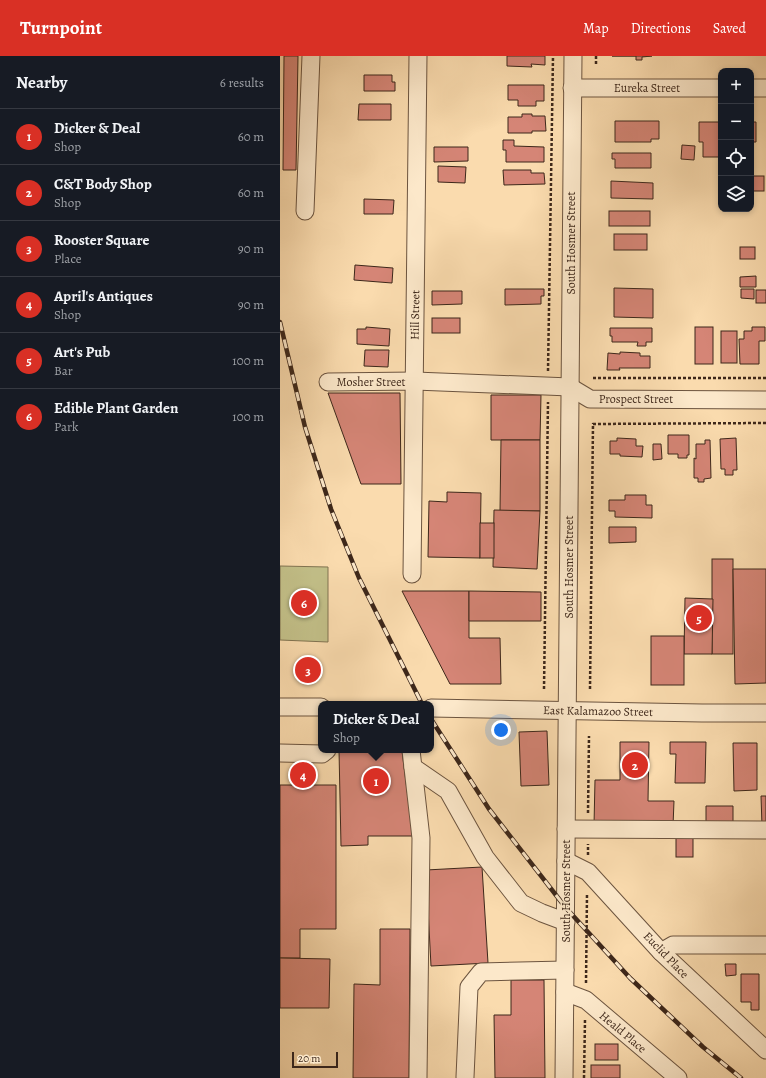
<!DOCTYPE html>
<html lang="en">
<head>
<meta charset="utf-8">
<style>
	:root { --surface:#171b24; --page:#20242c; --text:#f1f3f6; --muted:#9ea1a6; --line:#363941; --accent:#d93025 }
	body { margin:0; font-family:Alegreya,serif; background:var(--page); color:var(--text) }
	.controls { position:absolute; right:12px; top:12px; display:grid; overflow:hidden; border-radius:8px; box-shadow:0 2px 6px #0003 }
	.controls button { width:36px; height:36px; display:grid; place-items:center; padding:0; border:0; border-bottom:1px solid var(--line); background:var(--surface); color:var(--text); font:20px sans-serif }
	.scale { position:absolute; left:12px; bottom:10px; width:46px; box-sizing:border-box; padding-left:4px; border:2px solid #3d271a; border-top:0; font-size:11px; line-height:14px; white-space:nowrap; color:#3d271a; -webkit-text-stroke:3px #fce8ca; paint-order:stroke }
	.you { position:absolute; left:221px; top:674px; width:14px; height:14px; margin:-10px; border:3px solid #fff; border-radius:50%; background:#1a73e8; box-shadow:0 0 0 6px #1a73e833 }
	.badge { display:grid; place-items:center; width:26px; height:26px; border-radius:50%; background:var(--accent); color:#fff; font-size:13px; font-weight:700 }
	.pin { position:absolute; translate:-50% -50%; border:2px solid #fff; box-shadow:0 1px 4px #0006 }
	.popup { position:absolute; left:38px; top:645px; width:116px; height:52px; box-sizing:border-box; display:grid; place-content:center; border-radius:8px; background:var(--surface); filter:drop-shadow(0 1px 3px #0005); font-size:13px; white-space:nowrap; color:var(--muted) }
	.popup b { font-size:15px; color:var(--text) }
	.popup::after { content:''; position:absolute; left:50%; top:100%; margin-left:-8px; border:8px solid transparent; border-top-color:var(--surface) }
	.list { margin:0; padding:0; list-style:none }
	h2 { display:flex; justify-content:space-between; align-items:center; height:52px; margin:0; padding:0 16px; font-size:17px }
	h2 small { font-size:13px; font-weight:400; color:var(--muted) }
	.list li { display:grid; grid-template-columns:26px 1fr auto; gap:12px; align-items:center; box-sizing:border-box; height:56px; padding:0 16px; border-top:1px solid var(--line) }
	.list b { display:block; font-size:15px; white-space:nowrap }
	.list p { margin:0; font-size:13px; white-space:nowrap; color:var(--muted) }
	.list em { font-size:13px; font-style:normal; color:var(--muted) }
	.icon { flex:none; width:22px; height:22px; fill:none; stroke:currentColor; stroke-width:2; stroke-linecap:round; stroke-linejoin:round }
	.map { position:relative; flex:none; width:486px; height:1022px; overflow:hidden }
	header { display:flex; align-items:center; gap:24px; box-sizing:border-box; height:56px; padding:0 20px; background:var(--accent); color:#fff }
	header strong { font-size:19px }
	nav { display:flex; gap:22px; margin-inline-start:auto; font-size:14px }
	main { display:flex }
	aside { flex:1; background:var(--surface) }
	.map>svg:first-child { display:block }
	.garden { fill:#c2bf88; stroke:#807351 }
	.building { fill:#d58576; stroke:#3d271a }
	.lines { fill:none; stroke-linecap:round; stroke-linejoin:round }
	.minor-casing { stroke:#6c543f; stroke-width:19 }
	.path { stroke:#3d271a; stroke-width:2.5; stroke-dasharray:3 2; stroke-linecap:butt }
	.minor { stroke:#fce8ca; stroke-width:17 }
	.rail-casing { stroke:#3d271a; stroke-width:4.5 }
	.rail { stroke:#fce8ca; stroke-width:3; stroke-dasharray:9; stroke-linecap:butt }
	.labels { text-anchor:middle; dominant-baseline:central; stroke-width:3; stroke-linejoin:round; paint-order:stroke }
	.street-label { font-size:12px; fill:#3d271a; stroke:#fce8ca }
</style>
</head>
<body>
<header>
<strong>Turnpoint</strong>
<nav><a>Map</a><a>Directions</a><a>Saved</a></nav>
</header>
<main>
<aside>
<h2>Nearby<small>6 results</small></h2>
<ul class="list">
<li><span class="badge">1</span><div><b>Dicker &amp; Deal</b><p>Shop</p></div><em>60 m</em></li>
<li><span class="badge">2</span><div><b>C&amp;T Body Shop</b><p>Shop</p></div><em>60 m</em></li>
<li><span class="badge">3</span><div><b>Rooster Square</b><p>Place</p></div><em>90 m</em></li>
<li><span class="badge">4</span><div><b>April's Antiques</b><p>Shop</p></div><em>90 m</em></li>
<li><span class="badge">5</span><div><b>Art's Pub</b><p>Bar</p></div><em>100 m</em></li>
<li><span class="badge">6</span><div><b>Edible Plant Garden</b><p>Park</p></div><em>100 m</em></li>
</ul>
</aside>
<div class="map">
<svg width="486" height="1022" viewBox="0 0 486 1022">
	<rect width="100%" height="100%" fill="#fadbae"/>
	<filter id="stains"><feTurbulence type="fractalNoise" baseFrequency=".005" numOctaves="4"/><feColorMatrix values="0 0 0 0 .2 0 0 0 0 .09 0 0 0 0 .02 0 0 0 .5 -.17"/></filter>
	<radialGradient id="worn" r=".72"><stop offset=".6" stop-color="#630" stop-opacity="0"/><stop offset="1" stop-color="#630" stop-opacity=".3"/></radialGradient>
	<!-- garden -->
	<path class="garden" d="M0,510L48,511V586L0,584Z"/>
	<!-- building -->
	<g class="building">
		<path d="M4,0H18L16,114H3Z"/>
		<path d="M227,0H265V9L251,8L252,11L227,10Z"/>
		<path d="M332,0H372L362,1V4H356V0Z"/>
		<path d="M84,19H112V26H115V35H84Z"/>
		<path d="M228,29H264V45H256V50H238V44H228Z"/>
		<path d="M79,48H111V64H78Z"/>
		<path d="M242,58H252V60H265L266,75H252V77H228V61H242Z"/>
		<path d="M335,65H379V83H371V86H335Z"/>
		<path d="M419,66H441V101H423V86H419Z"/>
		<path d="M471,66H476V86H472V101H471Z"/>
		<path d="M223,84H234V90L264,91V106H226V94H223Z"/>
		<path d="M402,89L415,90L414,104L401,103Z"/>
		<path d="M154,91H188V105L154,106Z"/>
		<path d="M332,97H371V112H335V103H332Z"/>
		<path d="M158,110L186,111L185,127L158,126Z"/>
		<path d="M223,114H251V117H264L265,128L224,129Z"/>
		<rect x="471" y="120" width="13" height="15"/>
		<path d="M331,125L373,127V143L331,142Z"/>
		<path d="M84,143L114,144L113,158H84Z"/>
		<rect x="329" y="155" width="41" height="15"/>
		<rect x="334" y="178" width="33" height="16"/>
		<rect x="460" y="191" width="15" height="12"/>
		<path d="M75,209L113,212L112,227L74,224Z"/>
		<path d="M476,220V231H460V221Z"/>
		<path d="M334,232L373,233V262L334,261Z"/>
		<path d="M225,233H264V240H261V248L225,249Z"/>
		<path d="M461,233H474V243L461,242Z"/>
		<rect x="476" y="234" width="10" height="13"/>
		<path d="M152,235H182V248L152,249Z"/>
		<rect x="152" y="262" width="28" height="15"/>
		<path d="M86,271L110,273L109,290L77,288V273H86Z"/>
		<rect x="415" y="271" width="18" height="37"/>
		<path d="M472,271H485V285H479V308H460L459,283H464V275H472Z"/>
		<path d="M330,272H372V286H366V290H357L358,286H332V280H330Z"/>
		<rect x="441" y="275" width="16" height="32"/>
		<path d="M85,294H109L108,311L84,310Z"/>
		<path d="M340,296L360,297V300H370V312H339L340,314H327L328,297L340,298Z"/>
		<path d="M48,337H120L121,428H81Z"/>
		<path d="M211,339H261L260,384H211Z"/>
		<path d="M388,379H409V399H407V402H398V398H388Z"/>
		<path d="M337,382L356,383V390H363L362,401L340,400V398H330V385H337Z"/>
		<path d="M456,382L457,414H453V419H445V413H441L440,383Z"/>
		<path d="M221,384H260V455H220Z"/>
		<path d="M425,384H430L431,422L424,423V426H418V422H414V402L416,403V388H425Z"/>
		<path d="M373,388H381L382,403L373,404Z"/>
		<path d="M167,436L201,437L200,502L148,501L149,445L167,446Z"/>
		<path d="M345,439H366V449H372V462L335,461V455H329V444H345Z"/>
		<path d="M214,454L260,455L257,513L213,511Z"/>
		<rect x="200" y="467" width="14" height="35"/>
		<path d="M329,471H356V486L329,487Z"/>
		<rect x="432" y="503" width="21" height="95"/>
		<path d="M453,513H486V627L455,628Z"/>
		<path d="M122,535H189V582H220L221,628H170Z"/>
		<path d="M189,535L261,536V565H189Z"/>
		<path d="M405,542L433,543L432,598H404Z"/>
		<rect x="371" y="580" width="33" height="49"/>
		<path d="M267,675L269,729L241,730L239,676Z"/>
		<path d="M340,686H369L368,745H394L393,770L314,769L315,724H340Z"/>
		<path d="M390,686H426L425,727H395L396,698H390Z"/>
		<path d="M453,687H477V734L454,735Z"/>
		<path d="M59,694L122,695L133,780H88V789L61,790Z"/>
		<path d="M0,729H56V873H20V902H0Z"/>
		<path d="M481,740H486V770H482Z"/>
		<path d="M426,750H453V768L426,767Z"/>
		<rect x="396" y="781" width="17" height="20"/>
		<path d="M202,811L208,907L151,910L146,814Z"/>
		<path d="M100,873H130L129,1022H73L74,928L100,929Z"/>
		<path d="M0,902L50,903L49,952H0Z"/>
		<path d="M445,908H456V919L446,920Z"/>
		<path d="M461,918H479V954H471V946H461Z"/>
		<path d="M231,924H264L265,1022H215L214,959H231Z"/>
		<rect x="315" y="988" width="23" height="16"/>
		<rect x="311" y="1009" width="29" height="13"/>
	</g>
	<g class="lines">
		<defs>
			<g id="minor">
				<path d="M292,32H441"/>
				<path d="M471,32H486"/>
				<path d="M25,155L31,0"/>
				<path d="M48,326L135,325L290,331L310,343L486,344"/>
				<path d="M132,518L138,0"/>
				<path d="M0,651H41"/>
				<path d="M151,652L422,657H486"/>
				<path d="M131,694L141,782L138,1022"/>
				<path d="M0,697L42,698L47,694"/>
				<path d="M133,711L168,735L205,801L241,847L262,857L286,866"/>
				<path d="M286,773L486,774"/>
				<path d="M286,805L308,816L381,896L486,994"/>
				<path d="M381,896L393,889H486"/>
				<path d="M285,936L306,944L398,1022"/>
				<path d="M185,1021L189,931L201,916L285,914"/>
				<path d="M284,1022L293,0"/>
			</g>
		</defs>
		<!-- minor casing -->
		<use href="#minor" class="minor-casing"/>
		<!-- path -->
		<g class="path">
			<path d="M316,8V0"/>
			<path d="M268,315L273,0"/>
			<path d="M313,322H486"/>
			<path d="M264,633L268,346"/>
			<path d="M310,633L313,368L486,367"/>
			<path d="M308,757L309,680"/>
			<path d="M308,799V788"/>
			<path d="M306,927L307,838"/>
			<path d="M304,1022L305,964"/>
		</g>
		<!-- minor -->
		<use href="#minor" class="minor"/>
		<defs>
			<g id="rail">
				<path d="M0,266L25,371L51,453L79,522L142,648"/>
				<path d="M151,663L209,753L286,852L350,922L423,991L461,1022"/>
			</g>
		</defs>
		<!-- rail casing -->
		<use href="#rail" class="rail-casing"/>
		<!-- rail -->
		<use href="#rail" class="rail"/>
	</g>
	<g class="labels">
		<!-- street labels -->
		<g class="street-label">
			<text x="367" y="32">Eureka Street</text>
			<text transform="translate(291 187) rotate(-90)">South Hosmer Street</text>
			<text transform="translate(135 259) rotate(-89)">Hill Street</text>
			<text x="91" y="326">Mosher Street</text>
			<text x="356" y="343">Prospect Street</text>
			<text transform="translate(289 511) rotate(-90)">South Hosmer Street</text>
			<text transform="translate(318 655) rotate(1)">East Kalamazoo Street</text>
			<text transform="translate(286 835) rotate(-90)">South Hosmer Street</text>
			<text transform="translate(386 899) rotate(46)">Euclid Place</text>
			<text transform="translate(343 976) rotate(40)">Heald Place</text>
		</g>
	</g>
	<rect width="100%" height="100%" filter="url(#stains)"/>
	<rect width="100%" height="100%" fill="url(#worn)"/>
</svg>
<div class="controls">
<button>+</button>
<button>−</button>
<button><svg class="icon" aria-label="locate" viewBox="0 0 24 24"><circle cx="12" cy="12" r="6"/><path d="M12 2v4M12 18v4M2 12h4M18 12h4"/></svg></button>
<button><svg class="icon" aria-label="layers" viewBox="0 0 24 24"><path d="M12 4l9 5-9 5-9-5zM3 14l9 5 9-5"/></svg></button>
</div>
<div class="scale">20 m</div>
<div class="you"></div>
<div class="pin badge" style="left:96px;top:725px">1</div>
<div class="popup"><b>Dicker &amp; Deal</b>Shop</div>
<div class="pin badge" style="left:355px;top:709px">2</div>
<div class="pin badge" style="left:28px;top:614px">3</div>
<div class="pin badge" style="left:23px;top:719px">4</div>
<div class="pin badge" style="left:419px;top:562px">5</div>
<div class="pin badge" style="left:24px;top:547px">6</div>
</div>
</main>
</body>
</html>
